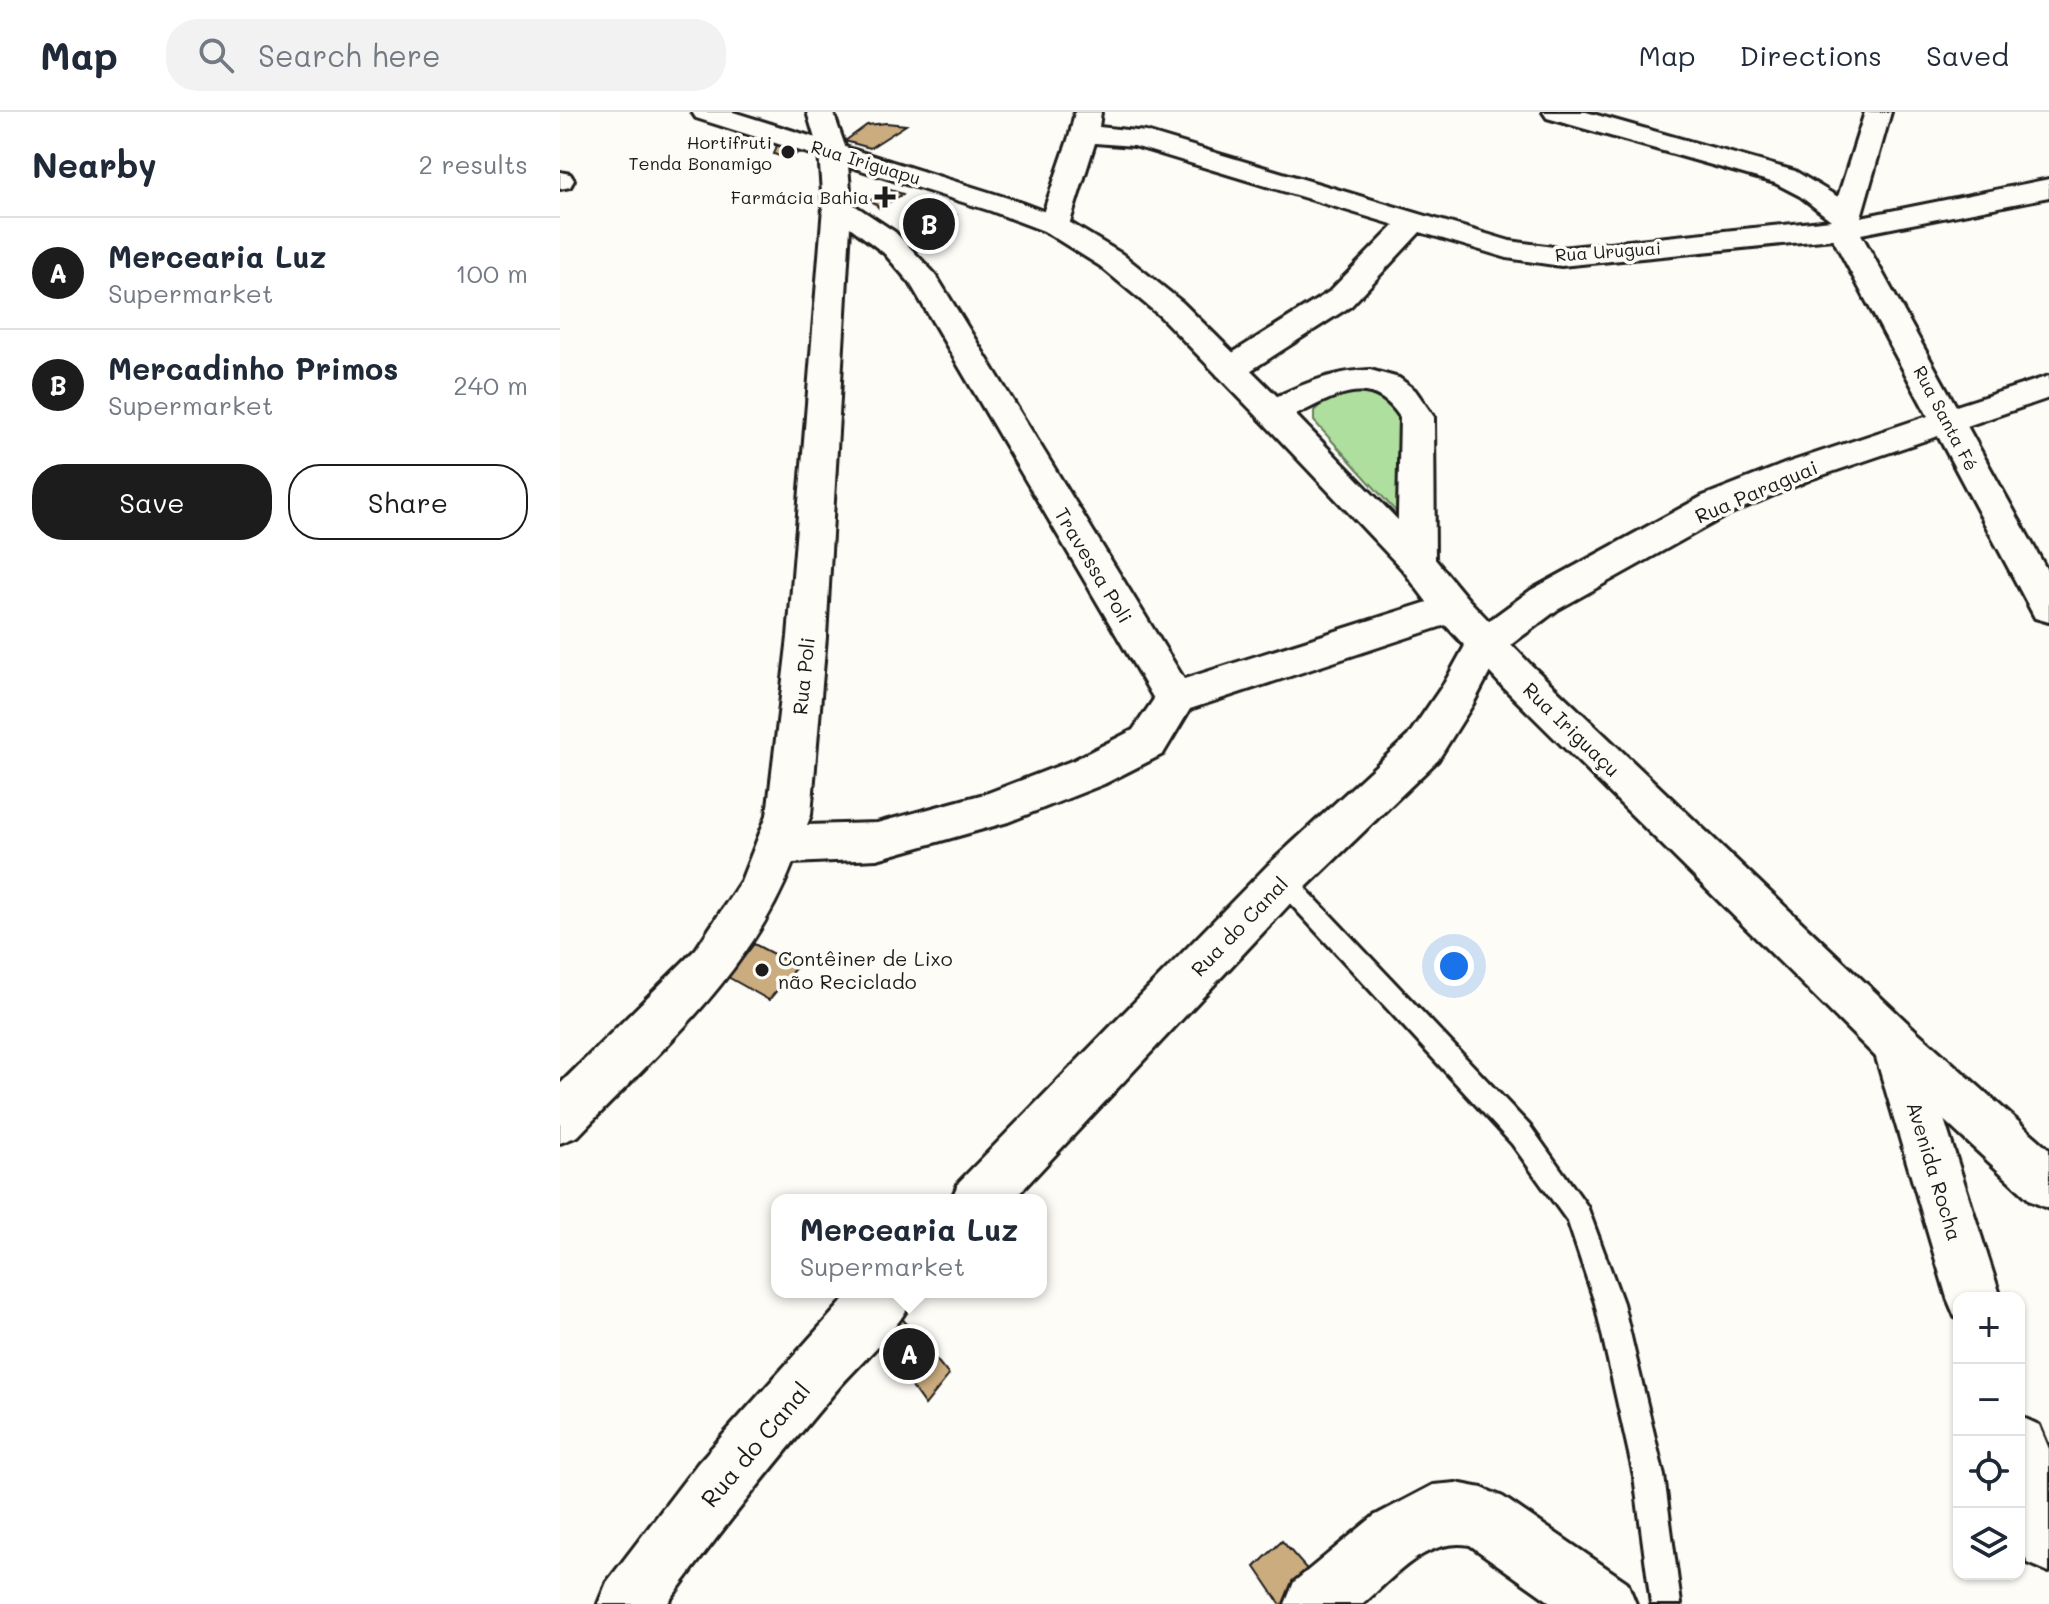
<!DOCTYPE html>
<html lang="en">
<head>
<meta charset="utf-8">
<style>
	:root { --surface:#fff; --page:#f2f2f3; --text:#1f2937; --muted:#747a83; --line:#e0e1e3; --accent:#1c1c1c }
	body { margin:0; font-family:Mali,sans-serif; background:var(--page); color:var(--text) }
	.controls { position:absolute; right:24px; bottom:24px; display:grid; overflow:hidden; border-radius:16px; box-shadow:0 2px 6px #0004 }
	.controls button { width:72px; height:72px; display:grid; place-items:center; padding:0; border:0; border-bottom:2px solid var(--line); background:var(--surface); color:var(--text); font:40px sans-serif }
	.you { position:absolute; left:894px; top:854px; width:28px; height:28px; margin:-20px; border:6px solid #fff; border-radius:50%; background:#1a73e8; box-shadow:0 0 0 12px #1a73e833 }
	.badge { display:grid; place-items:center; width:52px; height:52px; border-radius:50%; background:var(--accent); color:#fff; font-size:26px; font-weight:700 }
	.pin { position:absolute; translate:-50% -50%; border:4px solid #fff; box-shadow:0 2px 8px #0006 }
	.popup { position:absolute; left:211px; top:1082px; width:276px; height:104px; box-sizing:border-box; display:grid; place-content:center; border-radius:16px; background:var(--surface); filter:drop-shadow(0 2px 6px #0005); font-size:26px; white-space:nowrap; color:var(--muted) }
	.popup b { font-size:30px; color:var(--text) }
	.popup::after { content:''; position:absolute; left:50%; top:100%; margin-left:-16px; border:16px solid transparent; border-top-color:var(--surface) }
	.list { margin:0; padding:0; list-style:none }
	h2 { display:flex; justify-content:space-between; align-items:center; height:104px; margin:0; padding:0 32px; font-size:34px }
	h2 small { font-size:26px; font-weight:400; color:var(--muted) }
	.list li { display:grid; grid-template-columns:52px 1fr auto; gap:24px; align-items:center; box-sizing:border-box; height:112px; padding:0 32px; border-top:2px solid var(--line) }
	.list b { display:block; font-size:30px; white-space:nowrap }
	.list p { margin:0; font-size:26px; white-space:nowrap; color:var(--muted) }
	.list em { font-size:26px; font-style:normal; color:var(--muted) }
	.actions { display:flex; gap:16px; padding:24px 32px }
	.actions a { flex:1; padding:18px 0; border:2px solid var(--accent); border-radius:32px; text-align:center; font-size:28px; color:var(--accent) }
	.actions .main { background:var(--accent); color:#fff }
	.icon { flex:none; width:44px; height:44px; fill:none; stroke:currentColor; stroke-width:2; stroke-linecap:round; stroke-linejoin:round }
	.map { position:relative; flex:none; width:1489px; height:1492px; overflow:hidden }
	header { display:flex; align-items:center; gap:48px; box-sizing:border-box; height:112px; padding:0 40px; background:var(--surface); border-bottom:2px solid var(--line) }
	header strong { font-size:38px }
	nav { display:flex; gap:44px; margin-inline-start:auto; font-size:28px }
	.search { width:560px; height:72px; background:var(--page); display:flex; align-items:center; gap:20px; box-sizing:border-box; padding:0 28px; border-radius:32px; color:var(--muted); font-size:30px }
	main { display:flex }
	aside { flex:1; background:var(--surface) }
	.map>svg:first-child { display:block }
	.green { fill:#afdf9e; stroke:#667e5d; stroke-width:2 }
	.building { fill:#cbac7f; stroke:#1c1c1c; stroke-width:2 }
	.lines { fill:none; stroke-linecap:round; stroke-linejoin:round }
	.lane-casing { stroke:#1c1c1c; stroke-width:6 }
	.street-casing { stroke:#1c1c1c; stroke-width:6 }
	.secondary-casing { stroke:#1c1c1c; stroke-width:6 }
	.lane { fill:#fdfcf7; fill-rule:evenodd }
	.street { fill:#fdfcf7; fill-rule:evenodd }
	.secondary { fill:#fdfcf7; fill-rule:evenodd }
	.poi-dot { fill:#1c1c1c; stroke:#fdfcf7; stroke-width:3 }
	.labels { text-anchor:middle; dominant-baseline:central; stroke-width:7; stroke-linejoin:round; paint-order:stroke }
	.far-poi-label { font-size:18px; fill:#1c1c1c; stroke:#fdfcf7; text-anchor:end }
	.far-street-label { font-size:18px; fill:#1c1c1c; stroke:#fdfcf7 }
	.street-label { font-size:20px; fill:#1c1c1c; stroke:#fdfcf7 }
	.poi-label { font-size:20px; fill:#1c1c1c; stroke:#fdfcf7; text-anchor:start }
	.near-street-label { font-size:24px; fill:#1c1c1c; stroke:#fdfcf7 }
</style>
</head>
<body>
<header>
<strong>Map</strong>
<div class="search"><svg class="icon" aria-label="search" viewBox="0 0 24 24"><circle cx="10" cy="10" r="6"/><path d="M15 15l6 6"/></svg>Search here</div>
<nav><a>Map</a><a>Directions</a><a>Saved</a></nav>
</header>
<main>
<aside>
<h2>Nearby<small>2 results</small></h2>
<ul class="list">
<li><span class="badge">A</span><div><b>Mercearia Luz</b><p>Supermarket</p></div><em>100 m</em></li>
<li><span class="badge">B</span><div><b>Mercadinho Primos</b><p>Supermarket</p></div><em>240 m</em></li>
</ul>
<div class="actions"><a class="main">Save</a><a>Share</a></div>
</aside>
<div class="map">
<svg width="1489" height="1492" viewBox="0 0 1489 1492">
	<rect width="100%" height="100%" fill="#fdfcf7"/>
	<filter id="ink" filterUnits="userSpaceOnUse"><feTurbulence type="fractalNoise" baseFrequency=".0125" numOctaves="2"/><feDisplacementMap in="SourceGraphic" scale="16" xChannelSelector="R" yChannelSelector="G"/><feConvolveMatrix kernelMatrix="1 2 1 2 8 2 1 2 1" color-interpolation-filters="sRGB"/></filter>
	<g filter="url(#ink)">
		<!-- green -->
		<path class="green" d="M792,277L813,278L837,293L846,403H839L754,309V299L770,283Z"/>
		<!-- building -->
		<g class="building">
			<path d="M326,11L346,13L310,36L285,29L307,13Z"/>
			<path d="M217,33L245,36L229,47L214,42Z"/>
			<path d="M327,77L343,82L319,96L311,88Z"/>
			<path d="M378,96L396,103L356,134L343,120Z"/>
			<path d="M194,832L237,854L209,888L168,865Z"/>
			<path d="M331,1193L389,1263L365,1293L311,1218Z"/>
			<path d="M722,1429L752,1463L729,1492H720L695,1455Z"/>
		</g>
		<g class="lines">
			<defs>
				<path id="lane" d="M723,758L731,761L970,1014L1027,1094L1063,1191L1104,1364L1121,1492H1091L1074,1364L1035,1191L1008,1110L952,1032L715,775L712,768L715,761Z"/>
				<g id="street">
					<path d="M247,0H273L287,40L291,91L335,120L375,162L624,567L893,482L907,486L912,496L907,506L630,597L603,642L544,672L448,710L317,747L233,751C191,862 98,940 18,1024L0,1031V972L136,837L181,769L207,703L228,525L263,95L259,40ZM290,115L324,141L350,171L594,587L573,618L514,648L428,681L317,711L247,713L251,703L266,525Z"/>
					<path d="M515,0H541L539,15L586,20L950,129L1001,136L1271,108L1240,84L1215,71L987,6L983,0H1026L1235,59L1278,85L1305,0H1331L1301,105L1489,67V85L1301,122L1396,294L1489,264V286L1407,314L1489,462V510L1475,506L1378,324L1251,367L1169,402L997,498L940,541L913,592L878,648L739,782L453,1088H391L399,1070L707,754L848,624L885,570L912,521L971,478L1143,384L1227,351L1368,304L1273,127L1001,154L947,146L860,120L791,194L682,264L670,267L658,264L654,257L658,250L769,180L835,113L574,34L535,31L509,113L504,119L494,122L484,119L479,113L510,22Z"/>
					<path d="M0,60L10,62L14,68L10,75L0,77Z"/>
					<path d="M810,258L839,266L855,278L874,305L875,449L869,458L856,462L843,458L837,449L840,305C803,250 759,299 713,311L701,308L696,300L701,292C736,275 770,259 810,258Z"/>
					<path d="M1336,910L1353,916L1360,932L1441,1186H1399V1207L1395,1205L1387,1186L1312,932L1319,916Z"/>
					<path d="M291,1180H356C340,1218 302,1248 275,1280C217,1349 160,1419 107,1492H38L47,1470L138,1351Z"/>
					<path d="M1459,1304L1479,1313L1489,1337V1460L1468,1451L1459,1430Z"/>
					<path d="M896,1371L922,1376L943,1385L1067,1470L1076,1492H993L910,1433C866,1425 834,1465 803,1492H725L734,1470L814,1404L873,1373Z"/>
				</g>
				<path id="secondary" d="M132,0H173L451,87L504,107L562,142L622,190L725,292L869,440L907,486L970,552L1353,916L1489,1037V1097L1471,1089L1319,948L942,574L879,506L843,458L701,308L600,204L540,154L484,119L431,99L136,6Z"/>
			</defs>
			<!-- lane casing -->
			<use href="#lane" class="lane-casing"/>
			<!-- street casing -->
			<use href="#street" class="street-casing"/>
			<!-- secondary casing -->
			<use href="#secondary" class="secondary-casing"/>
			<!-- lane -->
			<use href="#lane" class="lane"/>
			<!-- street -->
			<use href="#street" class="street"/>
			<!-- secondary -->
			<use href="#secondary" class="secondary"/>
		</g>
	</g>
	<!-- markers -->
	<g class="poi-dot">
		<circle cx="228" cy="40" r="8"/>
		<path d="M321 73h8v8h8v8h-8v8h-8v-8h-8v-8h8z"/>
		<circle cx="202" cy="858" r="8"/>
	</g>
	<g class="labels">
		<!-- far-poi labels -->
		<g class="far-poi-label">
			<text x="212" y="30">Hortifruti<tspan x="212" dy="21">Tenda Bonamigo</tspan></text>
			<text x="309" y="85">Farmácia Bahia</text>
		</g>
		<!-- far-street labels -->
		<g class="far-street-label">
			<text transform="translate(306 50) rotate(17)">Rua Iriguapu</text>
			<text transform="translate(1048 139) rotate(-4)">Rua Uruguai</text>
			<text transform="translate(1386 306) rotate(62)">Rua Santa Fé</text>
		</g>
		<!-- street labels -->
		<g class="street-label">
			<text transform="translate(1196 379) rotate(-23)">Rua Paraguai</text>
			<text transform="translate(534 453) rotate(59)">Travessa Poli</text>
			<text transform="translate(243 564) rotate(-84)">Rua Poli</text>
			<text transform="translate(1012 617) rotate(44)">Rua Iriguaçu</text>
			<text transform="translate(679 814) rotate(-46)">Rua do Canal</text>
			<text transform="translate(1375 1059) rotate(73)">Avenida Rocha</text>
		</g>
		<!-- poi labels -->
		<g class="poi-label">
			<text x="218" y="846">Contêiner de Lixo<tspan x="218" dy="23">não Reciclado</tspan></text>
		</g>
		<!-- near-street labels -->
		<g class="near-street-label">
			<text transform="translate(195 1332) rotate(-50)">Rua do Canal</text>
		</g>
	</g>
</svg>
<div class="controls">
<button>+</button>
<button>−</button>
<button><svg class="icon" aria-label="locate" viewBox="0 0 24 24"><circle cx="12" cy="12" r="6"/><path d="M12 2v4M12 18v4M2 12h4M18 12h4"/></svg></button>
<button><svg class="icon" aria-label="layers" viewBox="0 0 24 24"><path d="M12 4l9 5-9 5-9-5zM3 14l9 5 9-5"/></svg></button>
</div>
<div class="you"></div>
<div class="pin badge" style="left:349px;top:1242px">A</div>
<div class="popup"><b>Mercearia Luz</b>Supermarket</div>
<div class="pin badge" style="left:369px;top:112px">B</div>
</div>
</main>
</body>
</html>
